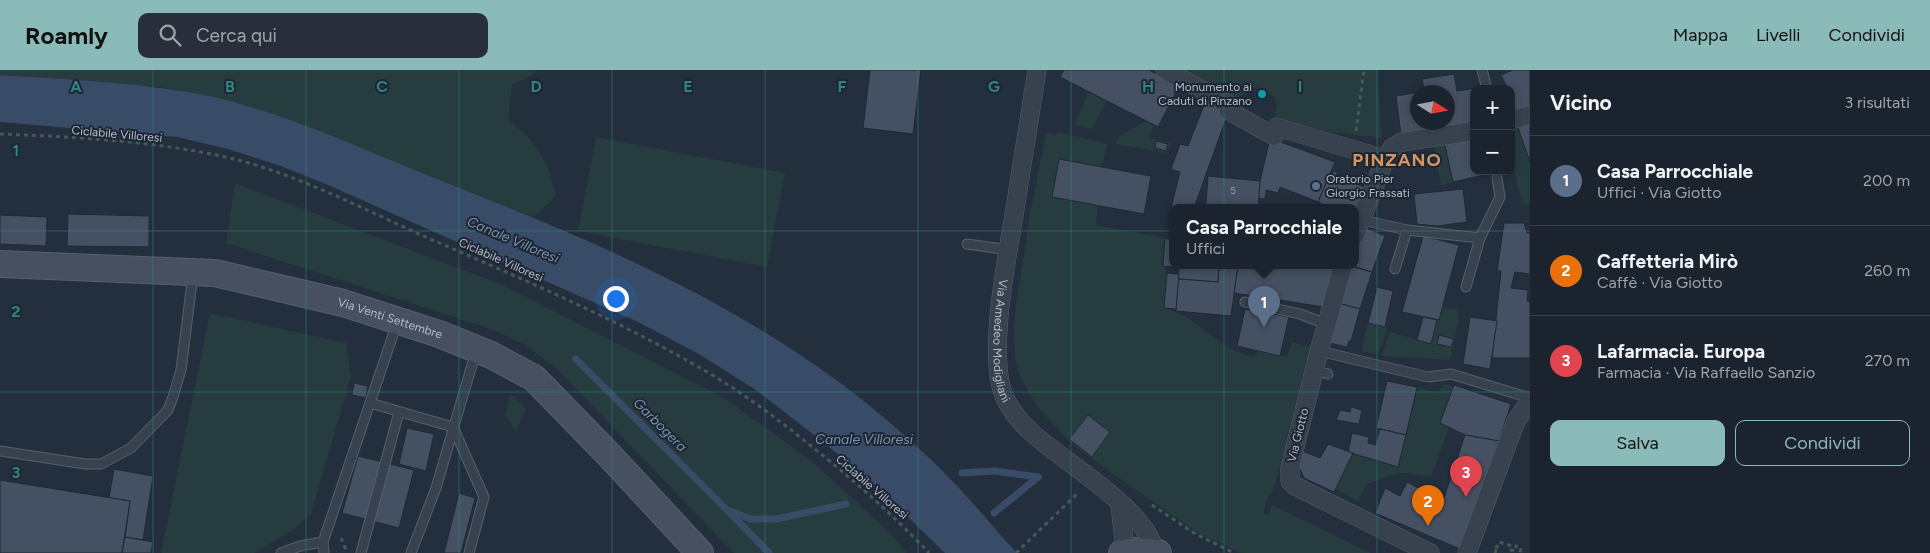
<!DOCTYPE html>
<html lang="it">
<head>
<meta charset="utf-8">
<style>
	:root { --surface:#1b232e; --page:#282f3a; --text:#f1f3f6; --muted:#a0a4aa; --line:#39404a; --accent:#8bbbb9 }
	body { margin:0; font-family:Figtree,sans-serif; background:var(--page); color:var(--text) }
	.controls { position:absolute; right:15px; top:15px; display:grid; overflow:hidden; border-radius:10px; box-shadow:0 2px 8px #0003 }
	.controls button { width:45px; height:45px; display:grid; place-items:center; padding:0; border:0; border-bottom:1px solid var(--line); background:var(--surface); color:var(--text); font:25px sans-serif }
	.compass { position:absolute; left:1410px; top:15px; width:45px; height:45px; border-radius:50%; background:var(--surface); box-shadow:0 2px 8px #0003; rotate:101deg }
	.you { position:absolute; left:615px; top:228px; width:18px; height:18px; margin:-12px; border:4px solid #fff; border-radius:50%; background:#1a73e8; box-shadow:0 0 0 8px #1a73e833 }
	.badge { display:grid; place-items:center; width:32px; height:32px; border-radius:50%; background:var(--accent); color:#fff; font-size:16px; font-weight:700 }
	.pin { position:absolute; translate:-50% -41px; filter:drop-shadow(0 1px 2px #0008) }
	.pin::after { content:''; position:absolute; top:26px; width:18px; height:15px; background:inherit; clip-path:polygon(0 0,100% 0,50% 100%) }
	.popup { position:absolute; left:1169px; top:134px; width:190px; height:65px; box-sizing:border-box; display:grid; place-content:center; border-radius:10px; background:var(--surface); filter:drop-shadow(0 1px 4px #0005); font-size:16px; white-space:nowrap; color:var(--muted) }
	.popup b { font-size:19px; color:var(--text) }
	.popup::after { content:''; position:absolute; left:50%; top:100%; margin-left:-10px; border:10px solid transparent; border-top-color:var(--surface) }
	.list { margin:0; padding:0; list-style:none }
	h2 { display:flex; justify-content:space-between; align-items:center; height:65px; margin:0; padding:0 20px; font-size:21px }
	h2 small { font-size:16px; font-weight:400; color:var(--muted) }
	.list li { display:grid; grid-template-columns:32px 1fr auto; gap:15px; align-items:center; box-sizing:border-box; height:90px; padding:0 20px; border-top:1px solid var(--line) }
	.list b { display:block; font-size:19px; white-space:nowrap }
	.list p { margin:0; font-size:16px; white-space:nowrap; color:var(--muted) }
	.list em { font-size:16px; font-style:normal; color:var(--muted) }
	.actions { display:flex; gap:10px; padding:15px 20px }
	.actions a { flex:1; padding:11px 0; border:1px solid var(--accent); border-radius:10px; text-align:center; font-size:18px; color:var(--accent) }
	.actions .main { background:var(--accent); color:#111 }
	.icon { flex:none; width:28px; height:28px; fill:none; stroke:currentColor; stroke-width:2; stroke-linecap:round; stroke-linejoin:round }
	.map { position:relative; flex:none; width:1530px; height:483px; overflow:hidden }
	header { display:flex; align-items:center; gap:30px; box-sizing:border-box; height:70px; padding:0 25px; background:var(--accent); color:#111 }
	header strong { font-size:24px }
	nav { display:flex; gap:28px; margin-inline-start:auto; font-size:18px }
	.search { width:350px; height:45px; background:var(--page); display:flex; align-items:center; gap:12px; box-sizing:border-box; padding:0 18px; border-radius:10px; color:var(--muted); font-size:19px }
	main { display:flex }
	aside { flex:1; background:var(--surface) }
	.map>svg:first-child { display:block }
	.green { fill:#263c3f }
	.water { fill:#394c67 }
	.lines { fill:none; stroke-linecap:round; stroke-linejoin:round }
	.stream { stroke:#394c67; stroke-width:7 }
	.building { fill:#455162; stroke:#1f2835; fill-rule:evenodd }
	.lane-casing { stroke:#565f6c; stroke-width:11 }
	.street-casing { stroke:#565f6c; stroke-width:19 }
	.secondary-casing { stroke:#565f6c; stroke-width:28 }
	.path { stroke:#44595c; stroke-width:3; stroke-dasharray:4 4; stroke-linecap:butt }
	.lane { stroke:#38414e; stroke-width:9 }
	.street { stroke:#38414e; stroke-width:18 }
	.secondary { stroke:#465061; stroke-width:26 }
	.grid { fill:none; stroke:#308480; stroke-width:1; stroke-opacity:0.55 }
	.culture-dot { fill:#0f9aa8; stroke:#1d2633; stroke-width:2 }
	.service-dot { fill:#5c6f8a; stroke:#1d2633; stroke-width:2 }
	.labels { text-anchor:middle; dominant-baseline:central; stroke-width:4; stroke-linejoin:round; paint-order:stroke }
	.number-label { font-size:10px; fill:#98a1af }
	.poi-label { font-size:12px; fill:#b4bcc9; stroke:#1d2633; text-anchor:end }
	.street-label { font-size:12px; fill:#b4bcc9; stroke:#1d2633 }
	.water-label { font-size:14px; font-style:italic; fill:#7c92b1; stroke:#1d2633 }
	.district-label { font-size:18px; font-weight:bold; letter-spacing:1px; fill:#d59563; stroke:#1d2633 }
	.grid-label { font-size:16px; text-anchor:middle; font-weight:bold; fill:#308480; stroke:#1d2633; stroke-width:4; stroke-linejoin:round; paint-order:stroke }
</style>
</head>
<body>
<header>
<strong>Roamly</strong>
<div class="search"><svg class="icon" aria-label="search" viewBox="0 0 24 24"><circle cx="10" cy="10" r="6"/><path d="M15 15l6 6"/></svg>Cerca qui</div>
<nav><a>Mappa</a><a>Livelli</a><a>Condividi</a></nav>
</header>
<main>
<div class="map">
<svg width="1530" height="483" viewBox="0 0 1530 483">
	<rect width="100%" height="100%" fill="#242f3e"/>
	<!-- green -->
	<g class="green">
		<path d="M0,0H536L534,4L512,15L508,50C538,72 548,91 556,126L534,147L315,60L263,42L215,28L162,17L0,5Z"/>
		<path d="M1184,0H1377L1382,68L1330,62L1274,46L1277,36L1275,27L1266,20L1257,17L1242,24L1237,29Z"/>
		<path d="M1088,22L1107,31L1092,59L1075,55Z"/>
		<path d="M1146,51L1154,55L1149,68L1171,73L1167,83L1116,74L1118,67Z"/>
		<path d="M1518,58L1530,92V133L1522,134L1513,95H1511V59Z"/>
		<path d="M1057,62L1107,74L1102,97L1096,155L1165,168L1163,196L1166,197L1164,238C1198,246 1220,282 1255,287L1257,281L1287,287L1292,272L1310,277L1275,415L1272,422L1269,424L1263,443L1268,445L1272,435L1371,483H1241L1198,463L1092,389L1068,370L1036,335L1020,306L1015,289L1014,250L1030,144L1046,63L1056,65Z"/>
		<path d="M596,67L785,103L767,197L578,161Z"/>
		<path d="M1444,71L1453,112L1441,116L1434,75Z"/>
		<path d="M235,113L500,214L726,329L814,393L891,464L907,483H734L556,298L525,275L494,260L226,173Z"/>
		<path d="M1443,238L1458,240L1459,248L1450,290L1381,286L1390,262L1431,274L1437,250H1439Z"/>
		<path d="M210,243L346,273L351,306L311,444L292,460L255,483H161Z"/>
		<path d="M1368,253L1385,257L1387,261L1378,285L1361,281Z"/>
		<path d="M1443,314L1453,317L1440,353L1449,357L1432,405C1422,408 1413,402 1403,403C1391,404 1378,410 1367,414L1358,431L1336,419L1353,383L1398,397L1417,317L1438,323Z"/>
		<path d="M510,325L514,326L526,339L516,361L505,345Z"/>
	</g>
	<!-- water -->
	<path class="water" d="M0,5C71,10 143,12 213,27C288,44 359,78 430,106C592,170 755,237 888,351C912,372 938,395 959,418C979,439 997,462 1017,483H945L879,419L827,375L756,320L699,284L638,252L328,115L281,96L228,79L177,67L0,52Z"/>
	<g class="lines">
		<!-- stream -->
		<g class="stream">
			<path d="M576,289L727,440L751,449H776L846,434"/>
			<path d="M962,403L995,401L1038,407"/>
			<path d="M729,442L769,483"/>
			<path d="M994,443L1038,407"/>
		</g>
	</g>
	<!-- building -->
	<g class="building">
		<path d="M870,0H921L913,64L863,58Z"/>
		<path d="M1064,0H1149L1179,16L1158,57L1060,7Z"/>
		<path d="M1513,0H1530V37L1511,45V19H1498L1506,15L1501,5Z"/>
		<path d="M1454,4L1457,21L1484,17L1485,19H1474V52L1443,59L1401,65L1396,26L1424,21L1422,9ZM1418,22H1448V52H1418Z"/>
		<path d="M1206,30L1228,43L1194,138H1173V151L1168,150L1180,102L1171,99L1180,74L1188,76Z"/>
		<path d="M1530,53V92L1518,58Z"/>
		<path d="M1474,65V101H1502L1453,112L1444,71Z"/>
		<path d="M1270,68L1335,92L1318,132L1280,117L1278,123L1266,120L1265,129L1258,128L1260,111Z"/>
		<path d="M1156,71L1168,74L1166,81L1155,78Z"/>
		<path d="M1059,89L1151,106L1144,144L1052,127Z"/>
		<path d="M1330,104L1364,117L1355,140V138H1325L1326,136L1318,132Z"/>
		<path d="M1208,106L1260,111L1258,138H1198V134H1206Z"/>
		<path d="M1463,119L1467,152L1437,156L1417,154L1414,124Z"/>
		<path d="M68,144L149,146V177L67,176Z"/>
		<path d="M0,145L47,147L46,176L0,174Z"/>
		<path d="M1504,153H1524L1527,163H1530V204L1515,202L1511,218L1528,220L1527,231L1530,232V288H1492L1501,201H1497Z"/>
		<path d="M1366,158L1385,166L1372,202L1353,196H1355V183Z"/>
		<path d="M1423,166L1459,175L1439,250L1402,242Z"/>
		<path d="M1165,168L1173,170V196H1179V198L1163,196Z"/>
		<path d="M1179,196H1219L1218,212L1178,209Z"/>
		<path d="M1219,196H1238L1231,246L1176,241L1178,209L1218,212Z"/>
		<path d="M1238,196H1336L1324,237L1234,223Z"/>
		<path d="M1350,196L1372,202L1360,239L1338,233Z"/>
		<path d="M1167,203L1179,204L1176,239L1164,238Z"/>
		<path d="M1377,217L1393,221L1385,257L1368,253Z"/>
		<path d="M1338,233L1360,239L1351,271H1349L1347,277L1329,273Z"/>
		<path d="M1245,239L1289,247L1280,286L1237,276Z"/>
		<path d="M1423,247L1437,250L1431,274L1417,270Z"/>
		<path d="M1470,247L1497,251L1490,299L1463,294Z"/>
		<path d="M1439,265L1454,269L1451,277L1437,274Z"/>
		<path d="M1387,311L1417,317L1406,365L1376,358Z"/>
		<path d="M354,313L368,316L366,328L352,325Z"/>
		<path d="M1454,315L1511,334L1499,371L1465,365L1440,353Z"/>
		<path d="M1351,337L1362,340L1359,354L1336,350L1340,340L1350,342Z"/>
		<path d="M1088,345L1110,362L1092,387L1069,369Z"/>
		<path d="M407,358L434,364L426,401L399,394Z"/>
		<path d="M1380,359L1406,365L1398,397L1348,382L1352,363L1369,367L1368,373L1375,375Z"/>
		<path d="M1465,365L1499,371L1460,479L1375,443L1385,418L1400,426L1407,412L1443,431Z"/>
		<path d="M1328,374L1353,383L1334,422L1304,408L1298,395L1300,380L1320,388Z"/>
		<path d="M358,386L414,400L399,458L342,443Z"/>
		<path d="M114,399L153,406L143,470L125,467L130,431L109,428Z"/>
		<path d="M0,410L130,431L122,483H0Z"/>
		<path d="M459,423L475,428L461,483H444Z"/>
		<path d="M125,467L153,472L151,483H122Z"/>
	</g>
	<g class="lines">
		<defs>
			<g id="lane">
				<path d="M1482,0L1487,19"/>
				<path d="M1362,150L1407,160L1395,199"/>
				<path d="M1407,160L1480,168L1466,217"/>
				<path d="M1480,168L1500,127L1497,108"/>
				<path d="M967,174L1009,180"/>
				<path d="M1245,232L1300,244L1326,254"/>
				<path d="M1319,281L1428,307L1451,304L1530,328"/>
				<path d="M1314,300L1328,304"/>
				<path d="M370,333L453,357L484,427L469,483"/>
				<path d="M0,381L85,394H101L131,378L168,340L173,327L181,300L193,204"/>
				<path d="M281,483L300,476L323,472"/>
				<path d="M324,483L323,472L397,253"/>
				<path d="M361,483L399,342"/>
				<path d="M411,483L436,418L476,281"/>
			</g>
			<g id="street">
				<path id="s1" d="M1037,0C1030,46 1022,93 1015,139C1008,183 985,291 1006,330C1012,341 1020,352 1029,360C1061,391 1147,439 1155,482"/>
				<path d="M1165,0L1230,35"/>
				<path d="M1229,41L1274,66"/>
				<path d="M1511,50L1530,45"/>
				<path d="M1277,57L1385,89"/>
				<path d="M1355,165L1385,89L1392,78L1402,72L1474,61"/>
				<path d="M1343,196L1319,281L1290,397V411L1295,416L1430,483"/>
				<path d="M1120,433L1125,482"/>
				<path d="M1467,483L1516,351L1530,331"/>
			</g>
			<g id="secondary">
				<path id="s2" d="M0,194L215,203L343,233L439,264L491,285L534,308L610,386L700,483"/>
				<path d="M1122,483L1135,481L1158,483"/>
			</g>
		</defs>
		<!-- lane casing -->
		<use href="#lane" class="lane-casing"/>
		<!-- street casing -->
		<use href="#street" class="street-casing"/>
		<!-- secondary casing -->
		<use href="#secondary" class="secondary-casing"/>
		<!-- path -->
		<g class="path">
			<path d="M1356,61L1364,0"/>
			<path d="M0,64C78,67 158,71 234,89C299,105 367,141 428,168C520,208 614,248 702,299C744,323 783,353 821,384C859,415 895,447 929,483"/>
			<path d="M1334,106L1336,98"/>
			<path d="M1152,435L1194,463L1234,483"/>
			<path d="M341,468L346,480"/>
			<path d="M1495,477H1497L1499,472L1512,476L1511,480L1515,481L1516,476L1521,478L1520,483"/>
			<path d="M1016,483L1078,423"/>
			<path d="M1495,483L1497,477"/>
		</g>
		<!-- lane -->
		<use href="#lane" class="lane"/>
		<!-- street -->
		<use href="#street" class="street"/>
		<!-- secondary -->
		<use href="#secondary" class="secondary"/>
	</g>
	<!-- grid -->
	<path class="grid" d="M153,0V483M306,0V483M459,0V483M612,0V483M765,0V483M918,0V483M1071,0V483M1224,0V483M1377,0V483M0,161H1530M0,322H1530"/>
	<!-- markers -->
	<circle class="culture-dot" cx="1262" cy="24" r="5"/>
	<circle class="service-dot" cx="1316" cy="116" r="5"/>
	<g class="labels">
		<!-- number labels -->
		<g class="number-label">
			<text x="1233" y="120">5</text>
		</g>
		<!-- poi labels -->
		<g class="poi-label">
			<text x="1252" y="17">Monumento ai<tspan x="1252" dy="14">Caduti di Pinzano</tspan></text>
			<text x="1326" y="109" text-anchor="start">Oratorio Pier<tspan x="1326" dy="14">Giorgio Frassati</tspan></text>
		</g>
		<!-- street labels -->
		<g class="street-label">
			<text transform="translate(117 64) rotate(5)">Ciclabile Villoresi</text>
			<text transform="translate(501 190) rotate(24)">Ciclabile Villoresi</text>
			<text stroke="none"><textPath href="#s2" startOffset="396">Via Venti Settembre</textPath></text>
			<text stroke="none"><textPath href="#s1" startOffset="274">Via Amedeo Modigliani</textPath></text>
			<text transform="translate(1298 365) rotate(-76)">Via Giotto</text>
			<text transform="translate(872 417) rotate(41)">Ciclabile Villoresi</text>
		</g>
		<!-- water labels -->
		<g class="water-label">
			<text transform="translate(513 170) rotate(23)">Canale Villoresi</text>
			<text transform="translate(660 355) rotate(45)">Garbogera</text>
			<text x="864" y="369">Canale Villoresi</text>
		</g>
		<!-- district labels -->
		<g class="district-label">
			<text x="1397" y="90">PINZANO</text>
		</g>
	</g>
	<g class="grid-label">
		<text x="76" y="22">A</text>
		<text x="230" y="22">B</text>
		<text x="382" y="22">C</text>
		<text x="536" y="22">D</text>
		<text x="688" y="22">E</text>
		<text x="842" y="22">F</text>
		<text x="994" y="22">G</text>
		<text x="1148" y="22">H</text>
		<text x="1300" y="22">I</text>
		<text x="16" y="86">1</text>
		<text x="16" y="247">2</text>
		<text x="16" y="408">3</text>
	</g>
</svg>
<div class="controls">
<button>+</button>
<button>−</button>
</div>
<svg class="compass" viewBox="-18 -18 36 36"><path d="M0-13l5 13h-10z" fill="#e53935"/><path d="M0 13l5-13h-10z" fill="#a0a4aa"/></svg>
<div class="you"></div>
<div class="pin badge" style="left:1264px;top:257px;background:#5c6f8a">1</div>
<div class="popup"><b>Casa Parrocchiale</b>Uffici</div>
<div class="pin badge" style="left:1428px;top:456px;background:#e8710a">2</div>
<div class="pin badge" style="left:1466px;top:427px;background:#e0444e">3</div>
</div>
<aside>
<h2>Vicino<small>3 risultati</small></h2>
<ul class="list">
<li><span class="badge" style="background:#5c6f8a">1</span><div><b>Casa Parrocchiale</b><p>Uffici · Via Giotto</p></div><em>200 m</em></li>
<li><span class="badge" style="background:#e8710a">2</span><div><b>Caffetteria Mirò</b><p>Caffè · Via Giotto</p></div><em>260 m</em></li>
<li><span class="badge" style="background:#e0444e">3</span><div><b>Lafarmacia. Europa</b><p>Farmacia · Via Raffaello Sanzio</p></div><em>270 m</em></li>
</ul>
<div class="actions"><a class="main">Salva</a><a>Condividi</a></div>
</aside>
</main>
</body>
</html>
